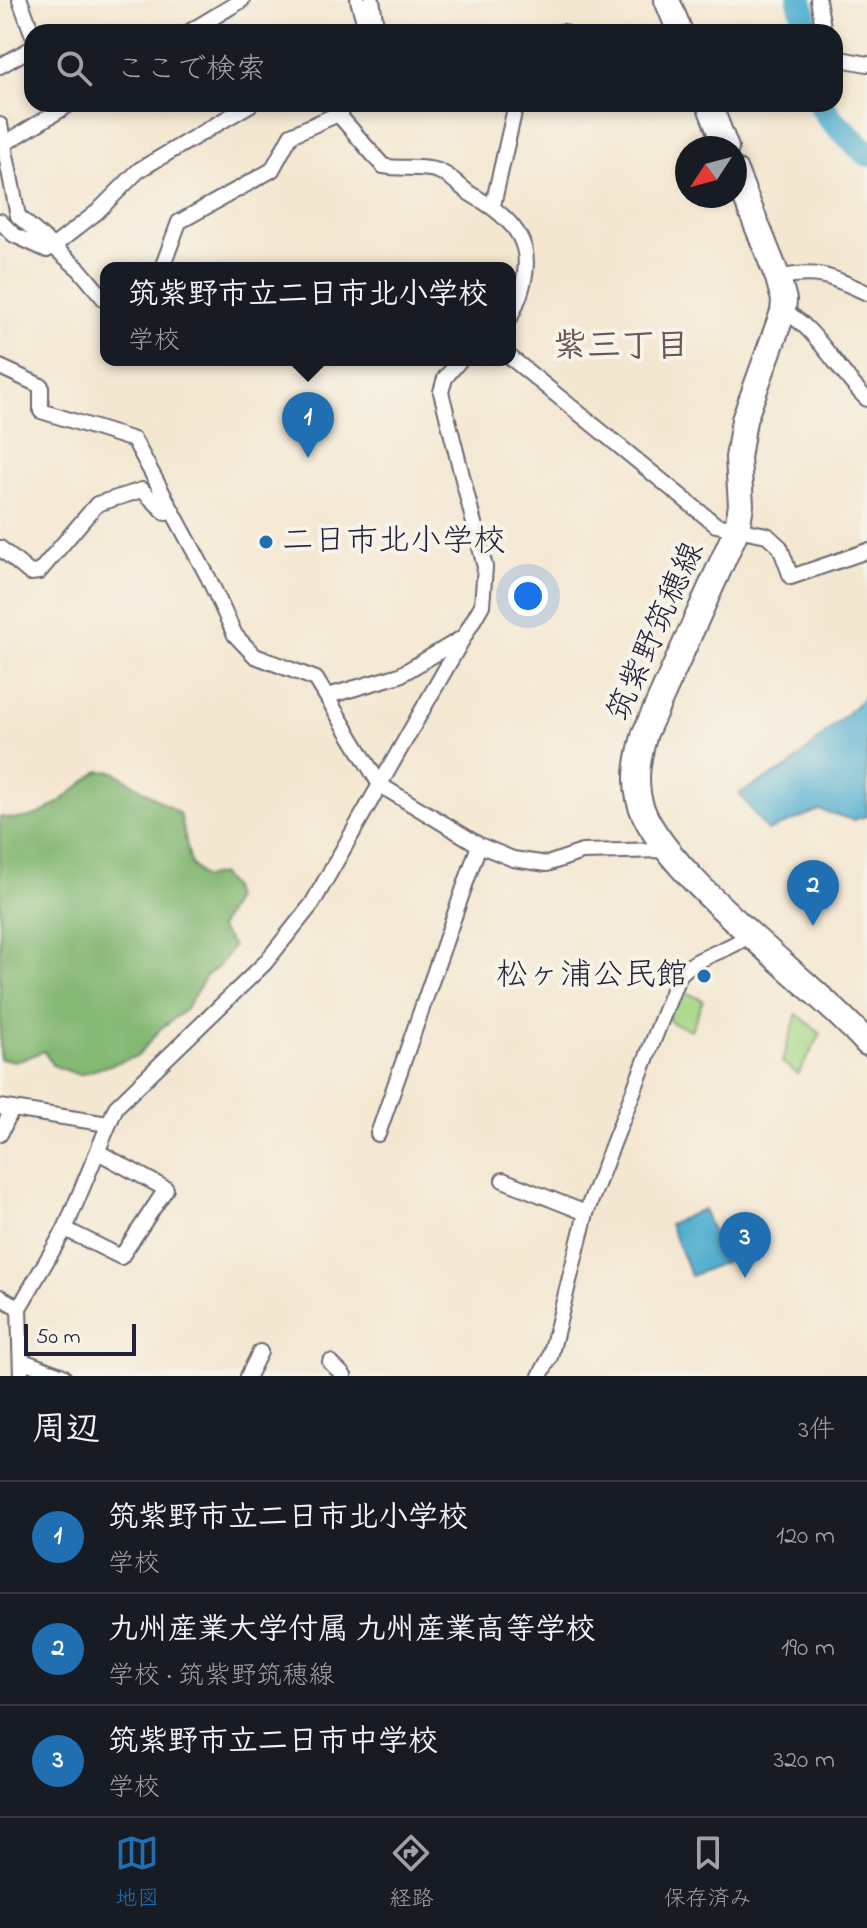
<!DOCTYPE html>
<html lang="ja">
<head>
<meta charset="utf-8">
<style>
	:root { --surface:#171b24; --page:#242831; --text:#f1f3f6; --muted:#9ea1a6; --line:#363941; --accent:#1f6fb2 }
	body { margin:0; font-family:"Indie Flower","Klee One",sans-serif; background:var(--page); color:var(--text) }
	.compass { position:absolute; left:675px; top:136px; width:72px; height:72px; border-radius:50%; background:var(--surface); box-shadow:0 4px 12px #0003; rotate:234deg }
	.scale { position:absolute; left:24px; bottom:20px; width:112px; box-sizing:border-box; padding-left:8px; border:4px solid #22223b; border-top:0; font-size:22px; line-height:28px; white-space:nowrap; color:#22223b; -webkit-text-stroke:6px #f7f3e8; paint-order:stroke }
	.you { position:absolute; left:528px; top:596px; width:28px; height:28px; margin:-20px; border:6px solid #fff; border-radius:50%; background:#1a73e8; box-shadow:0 0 0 12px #1a73e833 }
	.badge { display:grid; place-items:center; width:52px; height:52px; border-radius:50%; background:var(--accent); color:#fff; font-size:26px; font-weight:700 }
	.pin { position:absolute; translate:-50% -66px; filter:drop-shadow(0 2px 4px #0008) }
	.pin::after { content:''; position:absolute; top:42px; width:28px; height:24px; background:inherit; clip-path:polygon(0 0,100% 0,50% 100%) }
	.popup { position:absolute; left:100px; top:262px; width:416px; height:104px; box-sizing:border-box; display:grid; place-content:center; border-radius:16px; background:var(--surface); filter:drop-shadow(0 2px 6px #0005); font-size:26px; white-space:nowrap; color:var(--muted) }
	.popup b { font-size:30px; color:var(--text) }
	.popup::after { content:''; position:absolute; left:50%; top:100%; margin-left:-16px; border:16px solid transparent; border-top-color:var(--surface) }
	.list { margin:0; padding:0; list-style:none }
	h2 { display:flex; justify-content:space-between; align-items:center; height:104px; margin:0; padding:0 32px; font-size:34px }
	h2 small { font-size:26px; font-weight:400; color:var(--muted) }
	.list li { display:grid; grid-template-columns:52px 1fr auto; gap:24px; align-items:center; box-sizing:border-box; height:112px; padding:0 32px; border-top:2px solid var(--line) }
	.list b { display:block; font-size:30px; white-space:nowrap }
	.list p { margin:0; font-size:26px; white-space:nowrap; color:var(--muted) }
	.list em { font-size:26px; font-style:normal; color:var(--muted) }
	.icon { flex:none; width:44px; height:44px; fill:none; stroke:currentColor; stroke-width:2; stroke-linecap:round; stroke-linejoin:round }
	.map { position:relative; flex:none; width:867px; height:1376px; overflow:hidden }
	.search { position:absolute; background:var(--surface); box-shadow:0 4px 12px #0003; left:24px; right:24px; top:24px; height:88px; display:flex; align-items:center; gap:20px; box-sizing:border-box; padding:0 28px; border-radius:24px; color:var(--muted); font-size:30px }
	.sheet { height:440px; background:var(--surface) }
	nav { display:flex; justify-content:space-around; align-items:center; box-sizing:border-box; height:112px; border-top:2px solid var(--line); background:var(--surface); font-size:22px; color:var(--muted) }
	nav a { display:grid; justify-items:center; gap:4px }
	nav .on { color:var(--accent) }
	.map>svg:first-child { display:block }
	.green { fill:#a6d786; stroke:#647c60; stroke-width:2 }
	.forest { fill:#84b873; stroke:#536d57; stroke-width:2 }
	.water { fill:#51afcf; stroke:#3a6885; stroke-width:2 }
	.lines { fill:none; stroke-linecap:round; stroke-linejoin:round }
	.river { stroke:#51afcf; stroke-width:26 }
	.minor-casing { stroke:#6c6770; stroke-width:18 }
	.primary-casing { stroke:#6c6770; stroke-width:28 }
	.minor { stroke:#fff; stroke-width:14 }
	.primary { stroke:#fff; stroke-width:24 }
	.poi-dot { fill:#1f6fb2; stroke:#f7f3e8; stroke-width:3 }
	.labels { text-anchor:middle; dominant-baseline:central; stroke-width:8; stroke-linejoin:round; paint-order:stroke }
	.poi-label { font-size:32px; fill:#22223b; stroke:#f7f3e8; text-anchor:start }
	.street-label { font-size:32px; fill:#22223b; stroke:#f7f3e8 }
	.neighbourhood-label { font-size:34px; font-weight:bold; fill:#6a5456; stroke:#f7f3e8 }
</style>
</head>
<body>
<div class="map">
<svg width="867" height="1376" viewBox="0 0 867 1376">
	<rect width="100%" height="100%" fill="#f7f3e8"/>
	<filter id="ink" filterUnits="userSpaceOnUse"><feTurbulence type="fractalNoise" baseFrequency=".0125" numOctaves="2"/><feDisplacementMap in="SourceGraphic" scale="16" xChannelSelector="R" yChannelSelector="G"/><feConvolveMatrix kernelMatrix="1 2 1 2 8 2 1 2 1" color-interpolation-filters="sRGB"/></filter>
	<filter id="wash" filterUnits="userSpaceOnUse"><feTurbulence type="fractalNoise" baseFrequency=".006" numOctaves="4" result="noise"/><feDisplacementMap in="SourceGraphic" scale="32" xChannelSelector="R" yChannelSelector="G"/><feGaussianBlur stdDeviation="1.8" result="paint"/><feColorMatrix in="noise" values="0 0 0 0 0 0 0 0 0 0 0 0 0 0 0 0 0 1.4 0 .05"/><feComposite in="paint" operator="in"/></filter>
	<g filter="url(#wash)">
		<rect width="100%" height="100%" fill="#f4e7d1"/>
		<!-- green -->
		<g class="green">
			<path d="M683,991L703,1000L691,1030L672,1023L668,1018L676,995Z"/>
			<path d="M797,1014L821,1034L798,1074L782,1062Z"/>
		</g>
		<!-- forest -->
		<path class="forest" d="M99,771L115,772L180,814L191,864L203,878L220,874L231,887L234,900L219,928L233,946L218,967L206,976L185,1010L160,1029L138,1056L79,1075L52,1065L44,1051L19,1061L0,1059V817C43,827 67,793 99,771Z"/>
		<!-- water -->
		<g class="water">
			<path d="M867,695V816L853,820L820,810L767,831L739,793L789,767Z"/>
			<path d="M703,1209L725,1262L691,1276L669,1224Z"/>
		</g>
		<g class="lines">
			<!-- river -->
			<g class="river">
				<path d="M800,0L808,32"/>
				<path d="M821,104L829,117L867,154"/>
			</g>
		</g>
	</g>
	<g filter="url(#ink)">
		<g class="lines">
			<defs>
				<g id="minor">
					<path d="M20,0L32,33"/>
					<path d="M358,0L367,32"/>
					<path d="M372,0L377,32"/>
					<path d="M818,0L824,32"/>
					<path d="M189,32L242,0"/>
					<path d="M559,32H564"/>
					<path d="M835,58L867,64"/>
					<path d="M0,66L32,48"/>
					<path d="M338,114L383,166C401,170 422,165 438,171C453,176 461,189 474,196C531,228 538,260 510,318"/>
					<path d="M0,125L18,216L79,269L106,301"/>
					<path d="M4,144L70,104"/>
					<path d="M493,205L516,104"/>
					<path d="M0,221L14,235L47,250"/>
					<path d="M51,248L97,212L139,170L251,104"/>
					<path d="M162,268L179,222L272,170L291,135L338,114L348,104"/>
					<path d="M778,278C818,269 832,277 867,293"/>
					<path d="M783,312C811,320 841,376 867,399"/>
					<path d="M510,357L716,525L767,535L780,547L791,577L867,551"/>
					<path d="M0,367L41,386V411L134,440L208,577L235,635L255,656L316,679L380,785L479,845L513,859L547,864L582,852L665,850"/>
					<path d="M0,548L30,573L39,572L97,504L142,490L166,513"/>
					<path d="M328,696L400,675L462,638"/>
					<path d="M0,1107L108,1124"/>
					<path d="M0,1134L12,1109"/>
					<path d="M378,1134L479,845"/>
					<path d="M503,1180L586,1213"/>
					<path d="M65,1229L121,1257L166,1189L98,1152"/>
					<path d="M0,1297L19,1308"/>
					<path d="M23,1361L63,1376"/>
					<path d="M330,1362L344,1376"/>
					<path d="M21,1376L19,1308L65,1229L116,1107L265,963L312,904L482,605L485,567L441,392L445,378L460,360"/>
					<path d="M248,1376L260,1352"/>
					<path d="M540,1376L550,1357L586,1213L678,977C693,956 730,952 751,933"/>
				</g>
				<g id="primary">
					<path d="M667,0L680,32"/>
					<path d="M709,104L726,148"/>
					<path d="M735,171L778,278L784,300L783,312L744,420L738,458L741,505L737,529L645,733C639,755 634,776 639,799C653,867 816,984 867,1043"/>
				</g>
			</defs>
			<!-- minor casing -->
			<use href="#minor" class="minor-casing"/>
			<!-- primary casing -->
			<use href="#primary" class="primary-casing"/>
			<!-- minor -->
			<use href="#minor" class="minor"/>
			<!-- primary -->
			<use href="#primary" class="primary"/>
		</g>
	</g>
	<!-- markers -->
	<g class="poi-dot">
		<circle cx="266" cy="542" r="8"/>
		<circle cx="704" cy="976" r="8"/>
	</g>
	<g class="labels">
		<!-- poi labels -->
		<g class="poi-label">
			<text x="282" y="542">二日市北小学校</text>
			<text x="688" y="976" text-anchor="end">松ヶ浦公民館</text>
		</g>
		<!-- street labels -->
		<g class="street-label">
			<text transform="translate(657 632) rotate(-66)">筑紫野筑穂線</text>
		</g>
		<!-- neighbourhood labels -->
		<g class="neighbourhood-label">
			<text x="621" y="348">紫三丁目</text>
		</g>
	</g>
</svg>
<svg class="compass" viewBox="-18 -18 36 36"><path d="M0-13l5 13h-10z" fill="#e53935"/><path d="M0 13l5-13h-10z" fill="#9ea1a6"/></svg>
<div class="scale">50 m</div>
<div class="you"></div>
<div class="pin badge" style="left:308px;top:458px">1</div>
<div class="popup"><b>筑紫野市立二日市北小学校</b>学校</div>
<div class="pin badge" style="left:813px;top:926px">2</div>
<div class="pin badge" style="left:745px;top:1278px">3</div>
<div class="search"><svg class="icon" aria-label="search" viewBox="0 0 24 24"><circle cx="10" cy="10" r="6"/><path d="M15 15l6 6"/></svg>ここで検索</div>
</div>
<section class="sheet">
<h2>周辺<small>3件</small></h2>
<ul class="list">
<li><span class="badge">1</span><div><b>筑紫野市立二日市北小学校</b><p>学校</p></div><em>120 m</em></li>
<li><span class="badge">2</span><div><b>九州産業大学付属 九州産業高等学校</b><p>学校 · 筑紫野筑穂線</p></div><em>190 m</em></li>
<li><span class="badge">3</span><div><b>筑紫野市立二日市中学校</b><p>学校</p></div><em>320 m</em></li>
</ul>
</section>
<nav>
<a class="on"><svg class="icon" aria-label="map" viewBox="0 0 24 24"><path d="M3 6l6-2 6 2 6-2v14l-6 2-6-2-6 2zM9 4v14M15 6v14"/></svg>地図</a>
<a><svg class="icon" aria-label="directions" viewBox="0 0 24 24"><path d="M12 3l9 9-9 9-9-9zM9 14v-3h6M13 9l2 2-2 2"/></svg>経路</a>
<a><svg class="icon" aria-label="saved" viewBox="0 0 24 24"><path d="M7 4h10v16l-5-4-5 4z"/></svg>保存済み</a>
</nav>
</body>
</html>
